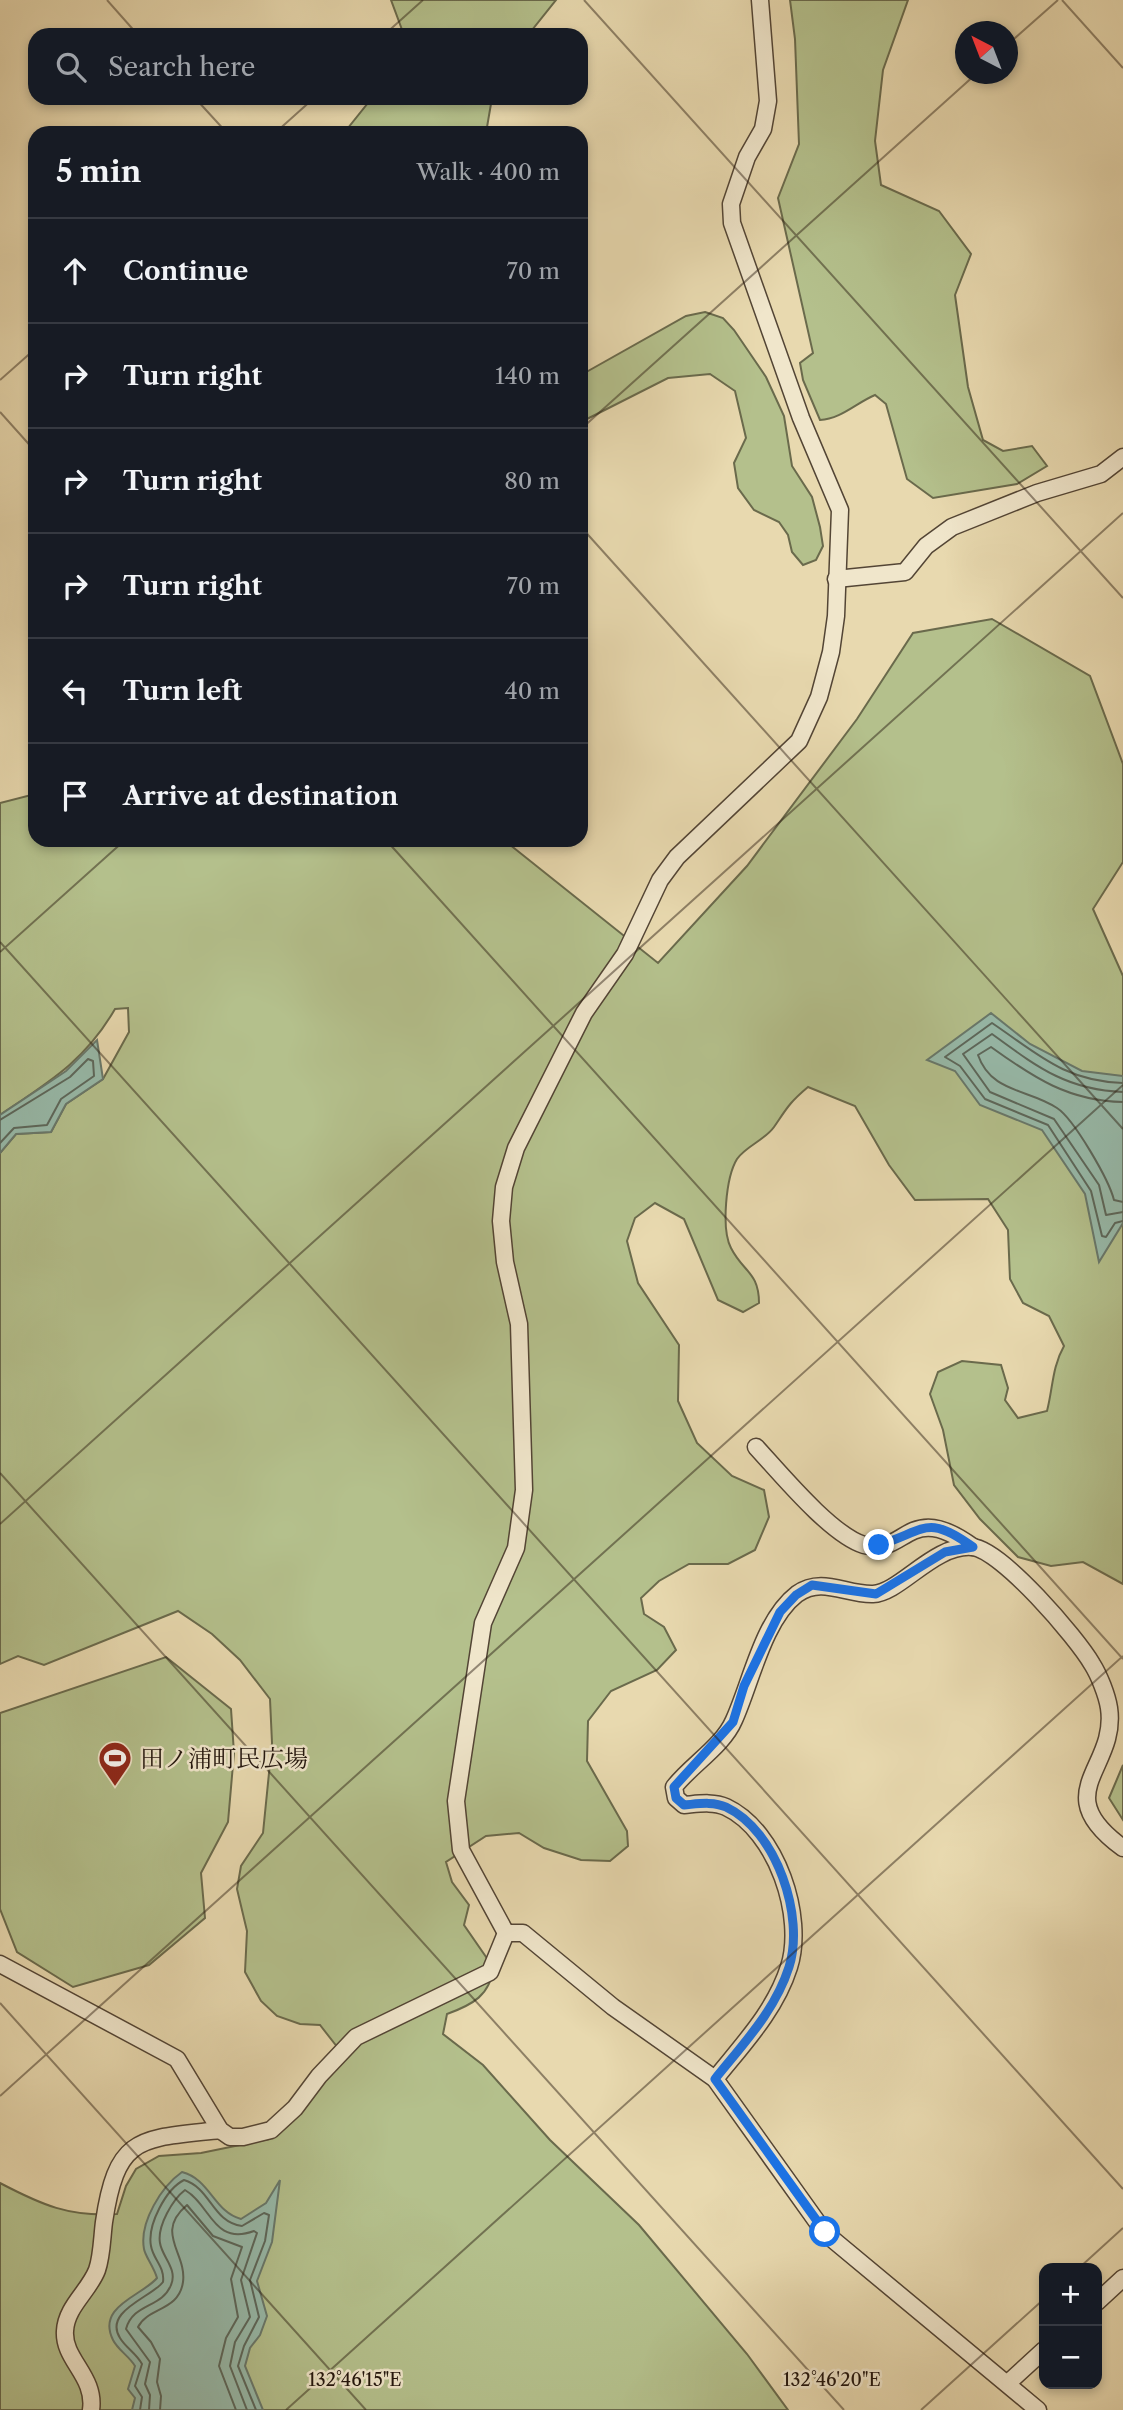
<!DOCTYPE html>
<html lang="en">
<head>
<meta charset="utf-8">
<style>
	:root { --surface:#171b24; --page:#20242c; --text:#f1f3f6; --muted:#9ea1a6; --line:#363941 }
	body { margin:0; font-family:"Libre Caslon Text","Noto Serif JP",serif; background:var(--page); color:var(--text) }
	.controls { position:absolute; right:21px; bottom:21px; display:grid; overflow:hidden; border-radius:14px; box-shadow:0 4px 10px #0003 }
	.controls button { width:63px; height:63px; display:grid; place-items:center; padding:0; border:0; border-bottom:2px solid var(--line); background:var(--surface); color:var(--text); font:35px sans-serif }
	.compass { position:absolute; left:955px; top:21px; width:63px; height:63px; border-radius:50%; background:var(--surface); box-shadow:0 4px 10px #0003; rotate:318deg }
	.stop { position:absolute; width:21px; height:21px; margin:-16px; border:5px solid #1a73e8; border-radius:50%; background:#fff }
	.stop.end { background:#1a73e8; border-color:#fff; box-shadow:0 2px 7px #0008 }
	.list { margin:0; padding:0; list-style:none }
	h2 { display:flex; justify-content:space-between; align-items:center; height:91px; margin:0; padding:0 28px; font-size:30px }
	h2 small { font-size:23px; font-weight:400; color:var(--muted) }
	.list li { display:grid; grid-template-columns:46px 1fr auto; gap:21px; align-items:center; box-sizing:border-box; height:105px; padding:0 28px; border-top:2px solid var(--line) }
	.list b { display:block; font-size:26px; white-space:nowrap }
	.list em { font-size:23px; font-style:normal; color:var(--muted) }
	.icon { flex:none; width:38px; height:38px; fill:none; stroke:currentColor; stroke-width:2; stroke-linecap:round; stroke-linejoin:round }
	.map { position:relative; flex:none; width:1123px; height:2410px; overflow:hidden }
	.search { position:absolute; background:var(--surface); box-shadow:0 4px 10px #0003; left:28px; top:28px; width:560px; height:77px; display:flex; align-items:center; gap:18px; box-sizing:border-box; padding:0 24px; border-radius:21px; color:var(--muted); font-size:26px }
	.panel { position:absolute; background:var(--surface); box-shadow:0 4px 10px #0003; left:28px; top:126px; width:560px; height:721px; border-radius:21px }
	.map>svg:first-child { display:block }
	.green { fill:#b4c08c; stroke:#6a6a4c; stroke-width:2 }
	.water { fill:#97baaa; stroke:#68786b; stroke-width:2 }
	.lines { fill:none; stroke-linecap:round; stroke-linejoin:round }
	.shore { stroke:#5c675b; stroke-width:2 }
	.street-casing { stroke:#534535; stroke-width:19 }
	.street { stroke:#f0e6cb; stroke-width:16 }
	.route { stroke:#1a73e8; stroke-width:9 }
	.ticks { fill:none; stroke:#21140c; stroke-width:2; stroke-opacity:0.45 }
	.labels { text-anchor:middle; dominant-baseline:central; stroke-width:5; stroke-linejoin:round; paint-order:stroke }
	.poi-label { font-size:24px; fill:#21140c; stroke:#f0e6cb; text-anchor:start }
	.ticks-label { font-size:18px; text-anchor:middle; fill:#21140c; stroke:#f0e6cb; stroke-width:5; stroke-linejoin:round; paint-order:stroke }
</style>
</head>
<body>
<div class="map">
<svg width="1123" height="2410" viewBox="0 0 1123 2410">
	<rect width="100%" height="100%" fill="#e8d9af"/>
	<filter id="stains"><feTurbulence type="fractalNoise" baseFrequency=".00286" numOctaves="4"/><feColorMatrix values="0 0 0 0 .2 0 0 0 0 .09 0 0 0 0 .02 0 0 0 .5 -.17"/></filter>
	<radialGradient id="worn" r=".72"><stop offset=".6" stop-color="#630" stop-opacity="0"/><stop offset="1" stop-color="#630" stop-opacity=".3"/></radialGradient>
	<!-- green -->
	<g class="green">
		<path d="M391,0H556L528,35H404Z"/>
		<path d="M790,0H908L883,70L875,141L881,185L939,211L971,254L955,295L968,387L983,440L1003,451L1032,446L1047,466L1017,484L933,498L907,479L886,404L875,395C856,403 841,419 820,420L803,380L800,363L813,353L778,198L799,144L795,39Z"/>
		<path d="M372,98H492L486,133H344Z"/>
		<path d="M705,312L723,318L734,330L766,377L784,416L792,466L812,497L820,527L823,546L816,560L803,565L792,552L788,535L779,522L754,510L738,488L734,463L746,438L735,391L710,374L668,378L581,422V375L686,316Z"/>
		<path d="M992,619L1090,676L1123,764V862L1093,909L1123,976V1584L1083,1562L1051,1566L1018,1557L980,1519L954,1485L943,1430L930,1394L938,1372L962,1361L1001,1365L1008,1388L1005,1400L1018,1418L1047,1411C1053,1388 1052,1367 1064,1346L1049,1316L1023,1303L1010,1279L1008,1230L988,1199L915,1200L889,1165L855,1106L808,1087C789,1103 787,1108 774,1127C765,1140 746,1146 737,1159C726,1177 721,1229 731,1248C743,1272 759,1272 759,1303L743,1312L718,1300L684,1219L655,1203L635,1218L627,1241L638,1283L679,1345L678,1401L697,1443L732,1476L764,1490L769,1517L755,1550L728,1564H689L659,1581L641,1598L644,1614L664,1627L676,1650L657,1670L611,1691L588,1721L587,1761L627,1831L628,1846L610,1861L581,1860L544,1848L519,1833L486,1836L446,1862L452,1882L469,1905L464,1925L493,1967C491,1995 472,2005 447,2014L443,2034L483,2065L550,2140L639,2225L747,2354L788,2410H0V2183C42,2205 69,2217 117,2214L126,2186L136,2169L159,2156L201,2153L269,2139L302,2108L338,2048L320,2025L300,2024L277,2016L261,2001L245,1972L247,1931L237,1889L241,1866L263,1833L272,1743L270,1699L240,1660L212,1634L178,1611L44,1665L18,1656L0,1664V1153L16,1134L51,1132L66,1104L103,1079L129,1032L128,1008L115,1009C85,1061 49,1082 0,1115V803L35,794V840H504L658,963L747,866L857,719L913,633Z"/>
		<path d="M166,1657L231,1709L234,1753L228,1822L201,1873L205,1918L149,1965L73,1987L17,1952L0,1909V1713Z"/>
		<path d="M1123,1765V1820L1109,1798Z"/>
	</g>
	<!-- water -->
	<g class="water">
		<path d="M991,1013L1030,1044L1082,1071L1123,1076V1223L1099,1262L1085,1194L1042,1130L980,1105L955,1071L927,1060Z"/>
		<path d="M97,1040L103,1079L66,1104L51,1132L16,1134L0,1153V1115L66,1071Z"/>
		<path d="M182,2172C210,2179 214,2212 241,2219L266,2203L280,2180L272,2242L257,2281L267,2316L260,2335L250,2348L245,2366L263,2410H132L135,2398L128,2389L135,2366C129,2356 118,2350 113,2340C96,2306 142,2296 157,2278C154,2267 145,2256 144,2249C139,2222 162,2186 182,2172Z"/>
	</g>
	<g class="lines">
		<!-- shore -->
		<g class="shore">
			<path d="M1123,1083C1064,1081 1038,1054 992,1023L945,1057L960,1066L985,1099L1048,1125L1091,1191L1102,1236L1106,1237L1115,1223L1123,1221"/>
			<path d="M1123,1092C1066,1090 1036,1066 992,1034L963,1054L990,1092L1054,1119L1099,1185L1106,1215L1123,1212"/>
			<path d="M1123,1102C1069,1101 1034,1078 991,1047L978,1055C991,1093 1029,1089 1057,1108C1074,1119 1109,1180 1114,1200L1123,1202"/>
			<path d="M0,1120L70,1077L88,1059L93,1061L94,1076L61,1099L47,1125L14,1128L0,1143"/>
			<path d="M140,2410L142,2397L135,2386L142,2364C136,2353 126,2348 120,2338C103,2311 152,2297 163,2282C165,2267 153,2259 151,2246C147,2225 166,2189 184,2180C211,2188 212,2222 242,2226L264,2213L269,2215L265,2241L250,2280L259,2317L244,2346L238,2366L256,2410"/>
			<path d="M149,2410L150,2395L145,2384L150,2362L126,2329C133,2303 162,2308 171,2285C178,2269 162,2257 160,2243C157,2226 173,2199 185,2190C211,2205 213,2246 254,2231L257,2233L241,2280L250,2317L235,2342L230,2366L247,2410"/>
			<path d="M160,2410L161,2396L157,2382L160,2359L151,2342L138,2327C148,2307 179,2311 183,2282C187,2253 154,2233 187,2205L213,2236L242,2247L231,2279L238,2317L226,2338L219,2366L236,2410"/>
		</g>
		<defs>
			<g id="street">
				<path d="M836,579L905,572L926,546L952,527L1037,493L1101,474L1123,457"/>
				<path d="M756,1447C780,1473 831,1535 864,1545C907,1557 907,1499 973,1547"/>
				<path d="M506,1933L461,1850L456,1801L483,1623L516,1548L524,1490L519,1324L505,1262L501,1221L504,1187L516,1148L584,1013L625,954L660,880L677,857L799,741L819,697L831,652L836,616L840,510L801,418L732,223L731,204L747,157L763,129L768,101L760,0"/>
				<path d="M506,1933H523L613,2007L715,2079L825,2233L1038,2410"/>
				<path d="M0,1964L177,2059L220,2130L230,2137H243L271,2130L295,2108L319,2076L356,2037L490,1972L506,1933"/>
				<path d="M715,2079C743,2044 775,2011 789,1967C805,1917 777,1831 726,1807C713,1801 697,1804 684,1805L676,1798L674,1787C691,1765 723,1746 734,1720C751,1683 763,1620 797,1594C822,1576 846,1595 873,1594C900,1593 934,1544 972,1547C1001,1549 1077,1638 1092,1664C1099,1675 1107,1695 1109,1708C1118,1769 1046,1792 1123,1848"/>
				<path d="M1097,2302L1123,2278"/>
				<path d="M1008,2383L1044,2350"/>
				<path d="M91,2410C96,2376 63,2360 65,2331C66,2307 89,2291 97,2270C102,2256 102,2237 104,2222C117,2134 140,2139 220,2130"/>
			</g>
		</defs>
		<!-- street casing -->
		<use href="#street" class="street-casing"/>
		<!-- street -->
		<use href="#street" class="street"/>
	</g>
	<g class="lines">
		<!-- route -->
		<path class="route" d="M825,2232L715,2079C743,2044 775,2011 789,1967C805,1917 777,1831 726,1807C713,1801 697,1804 684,1805L676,1798L674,1787L733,1722L744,1686L780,1612L796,1595L812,1585L876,1594L945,1552L973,1547C926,1513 925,1531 879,1545"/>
	</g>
	<!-- ticks -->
	<path class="ticks" d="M107,0L138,35M584,0L1123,598M1062,0L1123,68M384,35L423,0M1007,45L1058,0M195,98L227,133M275,133L314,98M0,380L35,349M0,412L35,451M581,429L976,74M581,527L1123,1129M386,840L1123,1659M0,942L1123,2189M0,952L125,840M0,1473L844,2410M0,1524L1123,513M0,2003L366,2410M0,2096L1123,1085M1079,2268L1123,2228M286,2410L1123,1656M921,2410L1044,2299"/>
	<!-- icons -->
	<defs>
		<symbol id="stadium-pin" viewBox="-11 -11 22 30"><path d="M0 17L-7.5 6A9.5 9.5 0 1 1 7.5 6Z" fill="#8f2418" stroke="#f0e6cb"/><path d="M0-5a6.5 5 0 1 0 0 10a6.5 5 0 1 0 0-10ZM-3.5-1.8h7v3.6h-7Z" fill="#fff"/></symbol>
	</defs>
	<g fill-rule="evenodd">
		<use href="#stadium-pin" x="96" y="1739" width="38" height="52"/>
	</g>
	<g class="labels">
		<!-- poi labels -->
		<g class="poi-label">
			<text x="140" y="1758">田ノ浦町民広場</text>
		</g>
	</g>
	<g class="ticks-label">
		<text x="355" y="2386">132°46'15"E</text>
		<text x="832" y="2386">132°46'20"E</text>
	</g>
	<rect width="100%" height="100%" filter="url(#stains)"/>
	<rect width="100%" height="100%" fill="url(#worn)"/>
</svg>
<div class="controls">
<button>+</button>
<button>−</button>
</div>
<svg class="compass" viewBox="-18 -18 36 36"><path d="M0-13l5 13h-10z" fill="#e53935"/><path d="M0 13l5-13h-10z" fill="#9ea1a6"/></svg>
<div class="stop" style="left:825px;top:2232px"></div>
<div class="stop end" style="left:879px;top:1545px"></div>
<div class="search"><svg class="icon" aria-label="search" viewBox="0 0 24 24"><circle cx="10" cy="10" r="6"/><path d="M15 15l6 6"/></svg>Search here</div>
<section class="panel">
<h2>5 min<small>Walk · 400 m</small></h2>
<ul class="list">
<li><svg class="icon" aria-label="ahead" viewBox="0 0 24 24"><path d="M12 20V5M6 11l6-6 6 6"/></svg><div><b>Continue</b></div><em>70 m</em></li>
<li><svg class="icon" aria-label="right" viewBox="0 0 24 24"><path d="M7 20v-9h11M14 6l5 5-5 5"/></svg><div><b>Turn right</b></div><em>140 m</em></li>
<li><svg class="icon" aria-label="right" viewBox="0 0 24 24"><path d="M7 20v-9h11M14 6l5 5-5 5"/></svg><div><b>Turn right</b></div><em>80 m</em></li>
<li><svg class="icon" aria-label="right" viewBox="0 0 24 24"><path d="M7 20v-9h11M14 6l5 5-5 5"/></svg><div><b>Turn right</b></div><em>70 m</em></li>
<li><svg class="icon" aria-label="left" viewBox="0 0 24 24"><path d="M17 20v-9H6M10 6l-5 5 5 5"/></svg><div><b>Turn left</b></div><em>40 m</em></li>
<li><svg class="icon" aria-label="arrive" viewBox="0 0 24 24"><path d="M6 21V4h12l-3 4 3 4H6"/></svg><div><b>Arrive at destination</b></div></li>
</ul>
</section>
</div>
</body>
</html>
